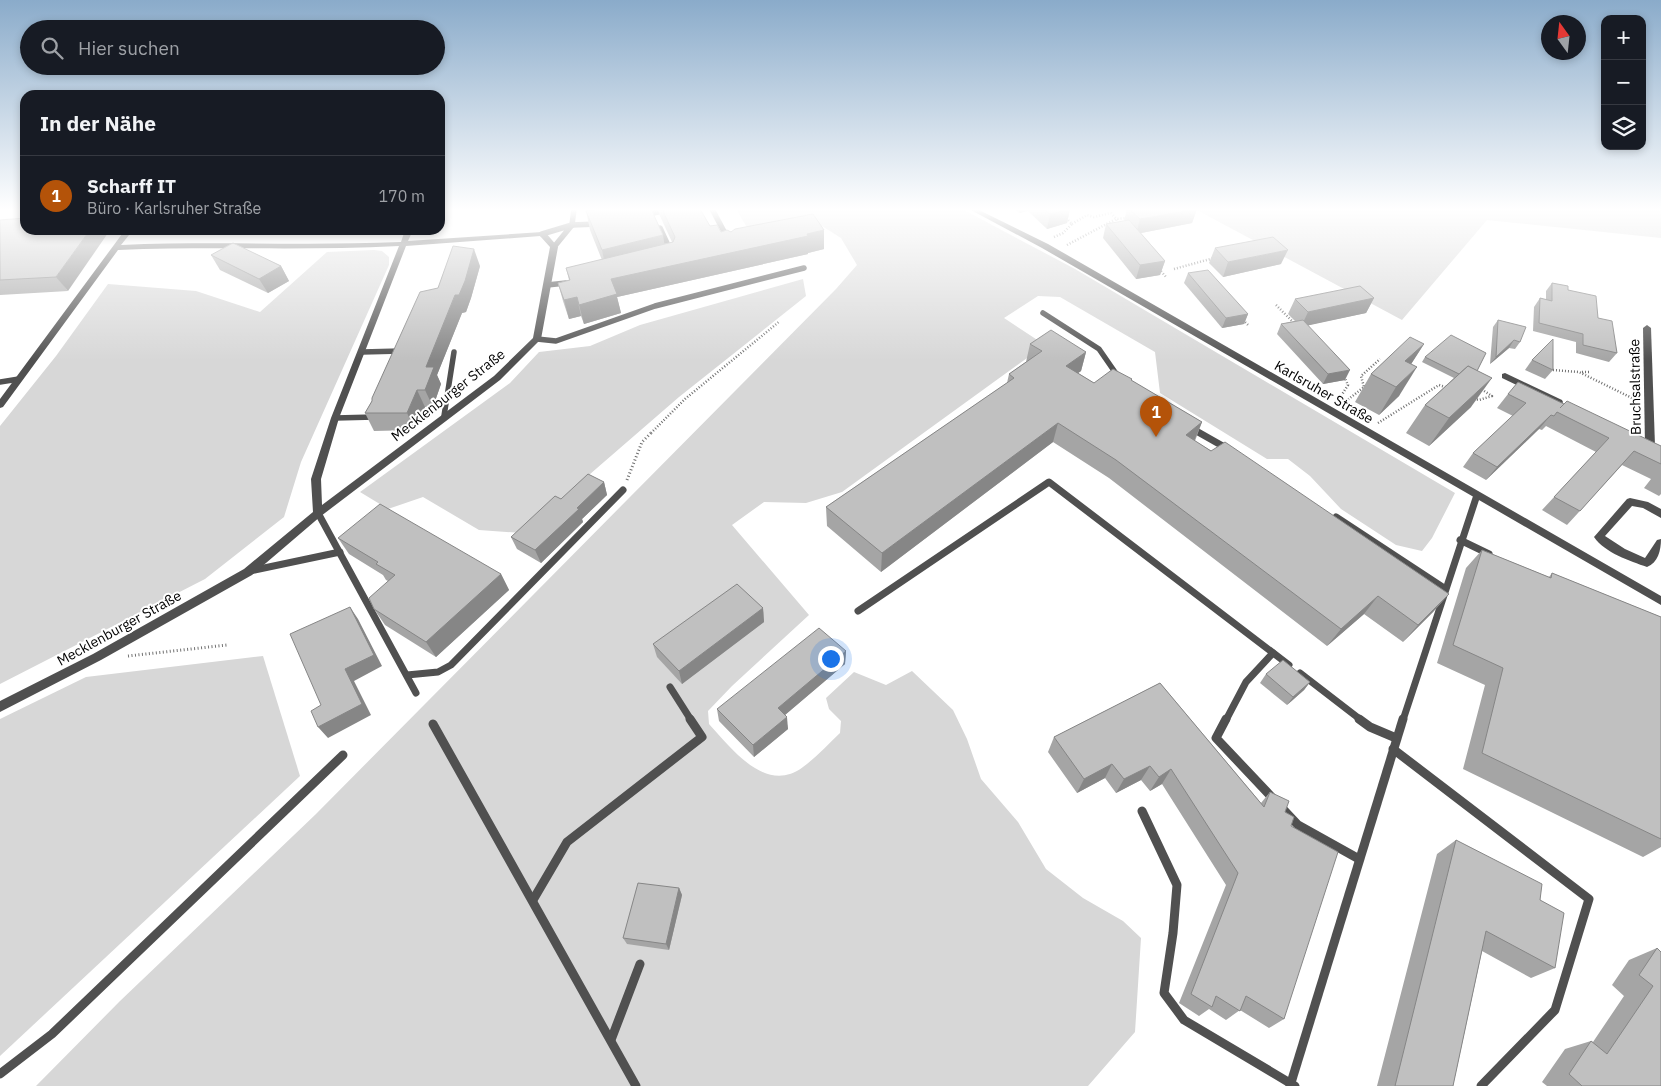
<!DOCTYPE html>
<html lang="de">
<head>
<meta charset="utf-8">
<style>
	:root { --surface:#171b24; --page:#242831; --text:#f1f3f6; --muted:#9ea1a6; --line:#363941; --accent:#b45309 }
	body { margin:0; font-family:"IBM Plex Sans",sans-serif; background:var(--page); color:var(--text) }
	.controls { position:absolute; right:15px; top:15px; display:grid; overflow:hidden; border-radius:10px; box-shadow:0 2px 8px #0003 }
	.controls button { width:45px; height:45px; display:grid; place-items:center; padding:0; border:0; border-bottom:1px solid var(--line); background:var(--surface); color:var(--text); font:25px sans-serif }
	.compass { position:absolute; left:1541px; top:15px; width:45px; height:45px; border-radius:50%; background:var(--surface); box-shadow:0 2px 8px #0003; rotate:345deg }
	.you { position:absolute; left:830px; top:658px; width:18px; height:18px; margin:-12px; border:4px solid #fff; border-radius:50%; background:#1a73e8; box-shadow:0 0 0 8px #1a73e833 }
	.badge { display:grid; place-items:center; width:32px; height:32px; border-radius:50%; background:var(--accent); color:#fff; font-size:16px; font-weight:700 }
	.pin { position:absolute; translate:-50% -41px; filter:drop-shadow(0 1px 2px #0008) }
	.pin::after { content:''; position:absolute; top:26px; width:18px; height:15px; background:inherit; clip-path:polygon(0 0,100% 0,50% 100%) }
	.list { margin:0; padding:0; list-style:none }
	h2 { display:flex; justify-content:space-between; align-items:center; height:65px; margin:0; padding:0 20px; font-size:21px }
	h2 small { font-size:16px; font-weight:400; color:var(--muted) }
	.list li { display:grid; grid-template-columns:32px 1fr auto; gap:15px; align-items:center; box-sizing:border-box; height:80px; padding:0 20px; border-top:1px solid var(--line) }
	.list b { display:block; font-size:19px; white-space:nowrap }
	.list p { margin:0; font-size:16px; white-space:nowrap; color:var(--muted) }
	.list em { font-size:16px; font-style:normal; color:var(--muted) }
	.icon { flex:none; width:28px; height:28px; fill:none; stroke:currentColor; stroke-width:2; stroke-linecap:round; stroke-linejoin:round }
	.map { position:relative; flex:none; width:1661px; height:1086px; overflow:hidden }
	.search { position:absolute; background:var(--surface); box-shadow:0 2px 8px #0003; left:20px; top:20px; width:425px; height:55px; display:flex; align-items:center; gap:12px; box-sizing:border-box; padding:0 18px; border-radius:28px; color:var(--muted); font-size:19px }
	.panel { position:absolute; background:var(--surface); box-shadow:0 2px 8px #0003; left:20px; top:90px; width:425px; height:145px; border-radius:15px }
	.map>svg:first-child { display:block }
	.green { fill:#d7d7d7 }
	.lines { fill:none; stroke-linecap:round; stroke-linejoin:round }
	.path-far1 { stroke:#727272; stroke-width:2.5; stroke-dasharray:1 2; stroke-linecap:butt }
	.path { stroke:#727272; stroke-width:3; stroke-dasharray:1 2.5; stroke-linecap:butt }
	.service-far2 { stroke:#505050; stroke-width:5.5 }
	.service-far1 { stroke:#505050; stroke-width:7 }
	.service { stroke:#505050; stroke-width:9 }
	.minor { fill:#505050; fill-rule:evenodd }
	.wall { fill:#a5a5a5 }
	.shaded-wall { fill:#868686 }
	.building { fill:#c0c0c0; stroke:#868686 }
	.labels { text-anchor:middle; dominant-baseline:central; stroke-width:4; stroke-linejoin:round; paint-order:stroke }
	.street-label { font-size:14px; fill:#000; stroke:#fff }
</style>
</head>
<body>
<div class="map">
<svg width="1661" height="1086" viewBox="0 0 1661 1086">
	<rect width="100%" height="100%" fill="#fff"/>
	<!-- green -->
	<g class="green">
		<path d="M736,209H962L1075,269L1455,493L1432,538L1422,551L1396,545L1341,509L1310,476L1288,459H1267L1160,393L1155,352L1060,297L1038,296L1004,318L1045,345L842,492L806,503L764,502L732,525L809,615L732,686L708,711L709,724C732,749 766,795 803,767C817,757 828,744 840,733L841,721L829,709L826,698L854,672L886,685L912,671L953,710L967,739L981,779L1018,822L1046,869L1083,898L1123,921L1141,938L1135,1032L1088,1086H36L120,1001L316,814L836,289L857,265L841,238L822,226L754,239Z"/>
		<path d="M1195,209H1661V238L1487,220L1402,320Z"/>
		<path d="M374,250L382,251L389,257V265L301,462L284,517L205,579L0,684V426L56,356L108,284L196,291L260,312L327,252Z"/>
		<path d="M803,279L806,296L679,397L522,533L479,530L423,497L388,509L360,492L510,383L539,352L590,346L640,325Z"/>
		<path d="M263,656L300,776L0,1056V719L86,677Z"/>
	</g>
	<g class="lines">
		<!-- path-far1 -->
		<g class="path-far1">
			<path d="M1072,224L1087,215L1094,217L1111,213L1121,224"/>
			<path d="M1054,237L1063,233L1072,224L1065,217"/>
			<path d="M1067,245L1116,219L1127,218"/>
			<path d="M1159,269L1167,278"/>
			<path d="M1174,269L1214,258"/>
			<path d="M1276,305L1295,324"/>
			<path d="M1243,320L1249,326"/>
			<path d="M1553,370L1579,372L1636,400"/>
			<path d="M1582,372H1591"/>
			<path d="M1474,399L1479,400L1492,396L1481,389"/>
			<path d="M1338,401L1348,385L1344,376"/>
			<path d="M1341,405L1364,387L1361,376L1380,359"/>
			<path d="M1378,423L1439,385L1448,388"/>
			<path d="M651,433L685,399L780,321"/>
		</g>
		<!-- path -->
		<g class="path">
			<path d="M627,480L642,442L652,432"/>
			<path d="M128,656L227,645"/>
		</g>
		<!-- service-far2 -->
		<g class="service-far2">
			<path d="M712,209L728,239"/>
			<path d="M644,215L672,209"/>
			<path d="M572,225L597,224"/>
			<path d="M572,225L574,209"/>
			<path d="M660,228L671,252"/>
			<path d="M542,234L572,225L554,247"/>
			<path d="M547,285L566,283"/>
			<path d="M1043,313L1099,349L1117,375"/>
			<path d="M537,339L556,341L655,306L804,268"/>
			<path d="M362,352L401,351"/>
			<path d="M0,382L19,379"/>
			<path d="M444,416L454,352"/>
			<path d="M335,418L375,417"/>
			<path d="M1191,428L1200,433"/>
		</g>
		<!-- service-far1 -->
		<g class="service-far1">
			<path d="M1198,432L1228,449"/>
			<path d="M318,513L416,693"/>
			<path d="M1336,517L1444,588"/>
			<path d="M1460,540L1489,554"/>
			<path d="M250,571L340,552"/>
			<path d="M858,611L1049,482L1289,665"/>
			<path d="M1300,673L1361,720"/>
			<path d="M407,675L438,672L451,665L623,490"/>
			<path d="M670,687L691,720"/>
			<path d="M1226,720L1246,682L1273,653"/>
			<path d="M1403,720L1477,495"/>
		</g>
		<!-- service -->
		<g class="service">
			<path d="M1226,719L1216,738L1298,825L1359,859"/>
			<path d="M1359,719L1370,727L1396,738"/>
			<path d="M433,724L636,1086"/>
			<path d="M1393,749L1589,899L1555,1010L1481,1086"/>
			<path d="M1142,811L1177,885L1173,933L1164,993L1184,1020L1295,1086"/>
			<path d="M533,900L567,842L702,737L690,719"/>
			<path d="M611,1040L640,964"/>
			<path d="M0,1074L52,1034L343,755"/>
			<path d="M1290,1086L1403,719"/>
		</g>
		<!-- minor -->
		<g class="minor">
			<path d="M969,209H977L1048,244L1661,596V605L1042,248Z"/>
			<path d="M125,230H133L121,245C214,241 308,246 401,242L405,230H413L408,241L542,232H545L558,247L541,339L500,380L321,516L252,575L101,660L0,712V701L93,654L244,569L313,512L311,479L331,418L399,246C305,251 212,246 118,250L3,407L0,408V399ZM540,236L550,247L533,338L494,376L322,505L321,479L339,418L406,246Z"/>
			<path d="M1647,325L1651,328L1655,446L1650,449L1645,446L1643,328Z"/>
			<path d="M1505,373L1562,400L1563,402L1562,404H1556L1502,378V374Z"/>
			<path d="M1630,498L1648,502L1661,509V518L1643,508L1632,506L1605,536L1625,549L1645,558L1657,540L1661,539C1661,550 1658,563 1647,567C1630,561 1605,553 1594,537L1627,499Z"/>
		</g>
	</g>
	<!-- wall -->
	<g class="wall">
		<path d="M658,209H700L710,226L721,232H731L824,230V249L808,253V254L617,297L621,313L584,324L581,316L569,319L563,301L558,283L569,280L566,268L602,260L590,230L586,211L665,244L672,242L660,216Z"/>
		<path d="M1014,209H1070L1067,223L1047,229L1028,211L1019,213Z"/>
		<path d="M1127,209H1197L1192,223L1141,233L1165,261L1160,275L1136,279L1103,238L1106,224L1124,221Z"/>
		<path d="M0,220H13L68,291L0,295Z"/>
		<path d="M1215,248L1281,264L1223,277L1209,263Z"/>
		<path d="M211,255L281,266L289,281L268,293L220,270Z"/>
		<path d="M480,266L471,298L466,312L462,313L437,375L441,384L433,407H425L415,430L374,431L365,413L438,288Z"/>
		<path d="M1188,273L1248,314L1244,324L1222,328L1184,283Z"/>
		<path d="M1552,283L1568,290L1598,318L1617,353L1609,362L1576,353V342L1533,331L1534,307L1540,298L1546,300V291Z"/>
		<path d="M1374,298L1366,313L1308,325L1345,380L1323,384L1277,334L1281,324L1295,321L1288,314L1295,299Z"/>
		<path d="M1498,320L1520,342L1515,349L1509,348L1490,364L1493,327Z"/>
		<path d="M1030,344L1086,352L1081,371L1078,373L1094,383L1132,381L1202,422L1195,441L1449,594L1433,612L1403,642L1364,614L1327,646L1109,478L1053,442L881,572L827,526L826,507L1007,383L1009,374L1026,362Z"/>
		<path d="M1424,344L1411,364L1399,396L1379,415L1355,402L1371,374Z"/>
		<path d="M1425,357L1477,371L1471,407L1429,446L1406,433L1425,405L1454,378L1422,362Z"/>
		<path d="M1532,360L1553,370L1545,379L1525,370Z"/>
		<path d="M1508,394L1564,404L1661,446V494L1659,496L1644,488L1651,479L1622,465L1567,525L1542,510L1596,452L1546,426L1542,430L1539,429L1486,480L1463,467L1473,453L1513,416L1497,408Z"/>
		<path d="M604,482L607,495L582,519L583,522L541,563L517,549L511,537L561,499Z"/>
		<path d="M338,538L501,574L509,590L436,657L385,625L374,609L388,581L386,580L383,575L349,554Z"/>
		<path d="M1482,550L1549,577L1552,573L1661,617V847L1643,857L1463,769L1485,685L1437,663L1466,568Z"/>
		<path d="M763,608L764,622L682,684L657,657L653,644Z"/>
		<path d="M846,651L845,664L785,715L788,729L754,757L719,721L717,709Z"/>
		<path d="M1266,674L1310,682L1304,690L1287,705L1260,683Z"/>
		<path d="M1160,683L1261,803L1270,792L1285,812L1291,826L1284,1019L1269,1028L1240,1010L1226,1020L1209,1009L1199,1016L1179,1003L1226,885L1162,784L1150,791L1141,780L1116,793L1105,778L1077,793L1048,752L1054,737Z"/>
		<path d="M1456,840L1540,900L1555,968L1531,978L1482,951L1453,1086H1377L1437,854Z"/>
		<path d="M679,888L682,895L669,950L627,944L623,938Z"/>
		<path d="M1657,948L1661,1086H1547L1542,1082L1565,1049L1591,1041L1593,1042L1624,996L1612,985L1629,960Z"/>
	</g>
	<!-- shaded-wall -->
	<g class="shaded-wall">
		<path d="M1020,209H1028V211L1019,213Z"/>
		<path d="M1070,209L1067,223L1047,229L1050,214Z"/>
		<path d="M1197,209L1192,223L1136,234L1140,219Z"/>
		<path d="M90,230H110L68,291L56,277Z"/>
		<path d="M824,230V249L808,253V254L617,297L621,313L584,324L579,305L611,279Z"/>
		<path d="M663,235L666,254L606,269L602,250Z"/>
		<path d="M474,249L480,266L471,298L466,312L462,313L437,375L441,384L433,407L425,390L426,367Z"/>
		<path d="M1288,250L1281,264L1223,277L1228,262Z"/>
		<path d="M1165,261L1160,275L1136,279L1140,265Z"/>
		<path d="M281,266L289,281L268,293L259,279Z"/>
		<path d="M577,297L581,316L569,319L564,300Z"/>
		<path d="M1374,298L1366,313L1301,327L1308,312Z"/>
		<path d="M1248,314L1244,324L1222,328L1226,318Z"/>
		<path d="M1514,340L1509,348L1490,364L1496,357Z"/>
		<path d="M1424,344L1406,372L1405,361Z"/>
		<path d="M1086,352L1081,371L1061,385L1066,366Z"/>
		<path d="M1417,367L1399,396L1379,415L1396,387Z"/>
		<path d="M1350,370L1345,380L1323,384L1328,374Z"/>
		<path d="M1492,378L1471,407L1429,446L1449,418Z"/>
		<path d="M417,390L425,407L415,430L407,413Z"/>
		<path d="M1551,415L1539,429L1486,480L1497,467Z"/>
		<path d="M1202,422L1194,441L1186,435Z"/>
		<path d="M1058,423L1053,442L881,572L882,553Z"/>
		<path d="M604,482L607,495L582,519L583,522L541,563L535,550L577,508Z"/>
		<path d="M501,574L509,590L436,657L426,642Z"/>
		<path d="M1449,594L1433,612L1403,642L1418,625Z"/>
		<path d="M1378,596L1364,614L1327,646L1341,629Z"/>
		<path d="M350,607L358,619L382,666L354,681L371,715L328,738L318,727L345,669Z"/>
		<path d="M763,608L764,622L682,684L679,671Z"/>
		<path d="M846,651L845,664L779,720L778,708Z"/>
		<path d="M1310,682L1304,690L1287,705L1293,697Z"/>
		<path d="M787,717L788,729L754,757L753,745Z"/>
		<path d="M1112,764L1105,778L1077,793L1084,779Z"/>
		<path d="M1150,766L1141,780L1116,793L1124,779Z"/>
		<path d="M1171,769L1162,784L1150,791L1159,777Z"/>
		<path d="M679,888L682,895L669,950L666,944Z"/>
	</g>
	<!-- building -->
	<g class="building">
		<path d="M599,209H651L663,235L602,250L586,211Z"/>
		<path d="M662,209H700L710,226L717,225L721,232L727,230L731,232L735,229L813,214L824,230L807,234L808,236L611,279L617,294L579,305L577,297L564,300L558,283L570,280L566,268L673,242L675,237Z"/>
		<path d="M1043,209H1070L1050,214Z"/>
		<path d="M1129,209H1197L1140,219Z"/>
		<path d="M25,218V230H90L56,277L0,280V220Z"/>
		<path d="M1129,220L1165,261L1140,265L1106,224Z"/>
		<path d="M1273,237L1288,250L1228,262L1215,248Z"/>
		<path d="M233,243L281,266L259,279L211,255Z"/>
		<path d="M453,246L474,249L465,281L459,295H455L426,367H434L425,390H417L407,413H365L372,401V398L420,292L438,288Z"/>
		<path d="M1208,270L1248,314L1226,318L1188,273Z"/>
		<path d="M1552,283L1568,286V290L1596,296L1598,318L1612,321L1617,353L1583,345V334L1539,323L1540,298L1552,301Z"/>
		<path d="M1360,286L1374,298L1308,312L1295,299Z"/>
		<path d="M1303,320L1350,370L1328,374L1281,324Z"/>
		<path d="M1498,320L1526,327L1520,342L1514,340L1496,357Z"/>
		<path d="M1051,330L1086,352L1066,366L1094,383L1113,369L1132,379L1131,380L1202,422L1186,435L1211,451L1225,442L1449,594L1418,625L1378,596L1341,629L1116,460L1058,423L882,553L826,507L1014,378L1009,374L1042,351L1030,344Z"/>
		<path d="M1451,335L1486,353L1477,371L1468,366L1459,374L1425,357Z"/>
		<path d="M1410,337L1424,344L1405,361L1417,367L1396,387L1371,374Z"/>
		<path d="M1553,339V370L1532,360Z"/>
		<path d="M1468,366L1492,378L1449,418L1425,405Z"/>
		<path d="M1518,382L1564,404L1560,408L1567,401L1661,446V464L1634,451L1580,511L1554,497L1609,438L1557,412L1554,416L1551,415L1497,467L1473,453L1526,403L1508,394Z"/>
		<path d="M588,474L604,482L577,508L579,509L535,550L511,537L555,496L561,499Z"/>
		<path d="M380,504L501,574L426,642L374,609L369,598L395,575L376,564L378,562L338,538Z"/>
		<path d="M1482,550L1551,578L1552,573L1661,617V839L1482,753L1503,668L1453,645Z"/>
		<path d="M737,584L763,608L679,671L653,644Z"/>
		<path d="M350,607L374,655L345,669L362,704L318,727L311,711L321,705L290,634Z"/>
		<path d="M819,628L846,651L778,708L787,717L753,745L717,709Z"/>
		<path d="M1283,660L1310,682L1293,697L1266,674Z"/>
		<path d="M1160,683L1264,807L1270,792L1289,801L1285,812L1294,817L1291,826L1338,852L1284,1019L1246,996L1240,1011L1216,996L1212,1007L1191,994L1238,873L1171,769L1159,777L1150,766L1124,779L1112,764L1084,779L1054,737Z"/>
		<path d="M1456,840L1542,884L1540,900L1564,913L1555,968L1486,931L1453,1086H1395Z"/>
		<path d="M638,883L679,888L666,944L623,938Z"/>
		<path d="M1657,948L1661,952V1086H1582L1569,1074L1591,1041L1607,1054L1653,986L1639,975Z"/>
	</g>
	<!-- sky -->
	<linearGradient id="sky" x2="0" y2="1"><stop stop-color="#8aabca"/><stop offset="0.58" stop-color="#fff"/><stop offset="1" stop-color="#fff" stop-opacity="0"/></linearGradient>
	<rect width="1661" height="361" fill="url(#sky)"/>
	<g class="labels">
		<!-- street labels -->
		<g class="street-label">
			<text transform="translate(1635 387) rotate(-91)">Bruchsalstraße</text>
			<text transform="translate(1324 392) rotate(30)">Karlsruher Straße</text>
			<text transform="translate(448 395) rotate(-38)">Mecklenburger Straße</text>
			<text transform="translate(119 628) rotate(-29)">Mecklenburger Straße</text>
		</g>
	</g>
</svg>
<div class="controls">
<button>+</button>
<button>−</button>
<button><svg class="icon" aria-label="layers" viewBox="0 0 24 24"><path d="M12 4l9 5-9 5-9-5zM3 14l9 5 9-5"/></svg></button>
</div>
<svg class="compass" viewBox="-18 -18 36 36"><path d="M0-13l5 13h-10z" fill="#e53935"/><path d="M0 13l5-13h-10z" fill="#9ea1a6"/></svg>
<div class="you"></div>
<div class="pin badge" style="left:1156px;top:437px">1</div>
<div class="search"><svg class="icon" aria-label="search" viewBox="0 0 24 24"><circle cx="10" cy="10" r="6"/><path d="M15 15l6 6"/></svg>Hier suchen</div>
<section class="panel">
<h2>In der Nähe<small></small></h2>
<ul class="list">
<li><span class="badge">1</span><div><b>Scharff IT</b><p>Büro · Karlsruher Straße</p></div><em>170 m</em></li>
</ul>
</section>
</div>
</body>
</html>
